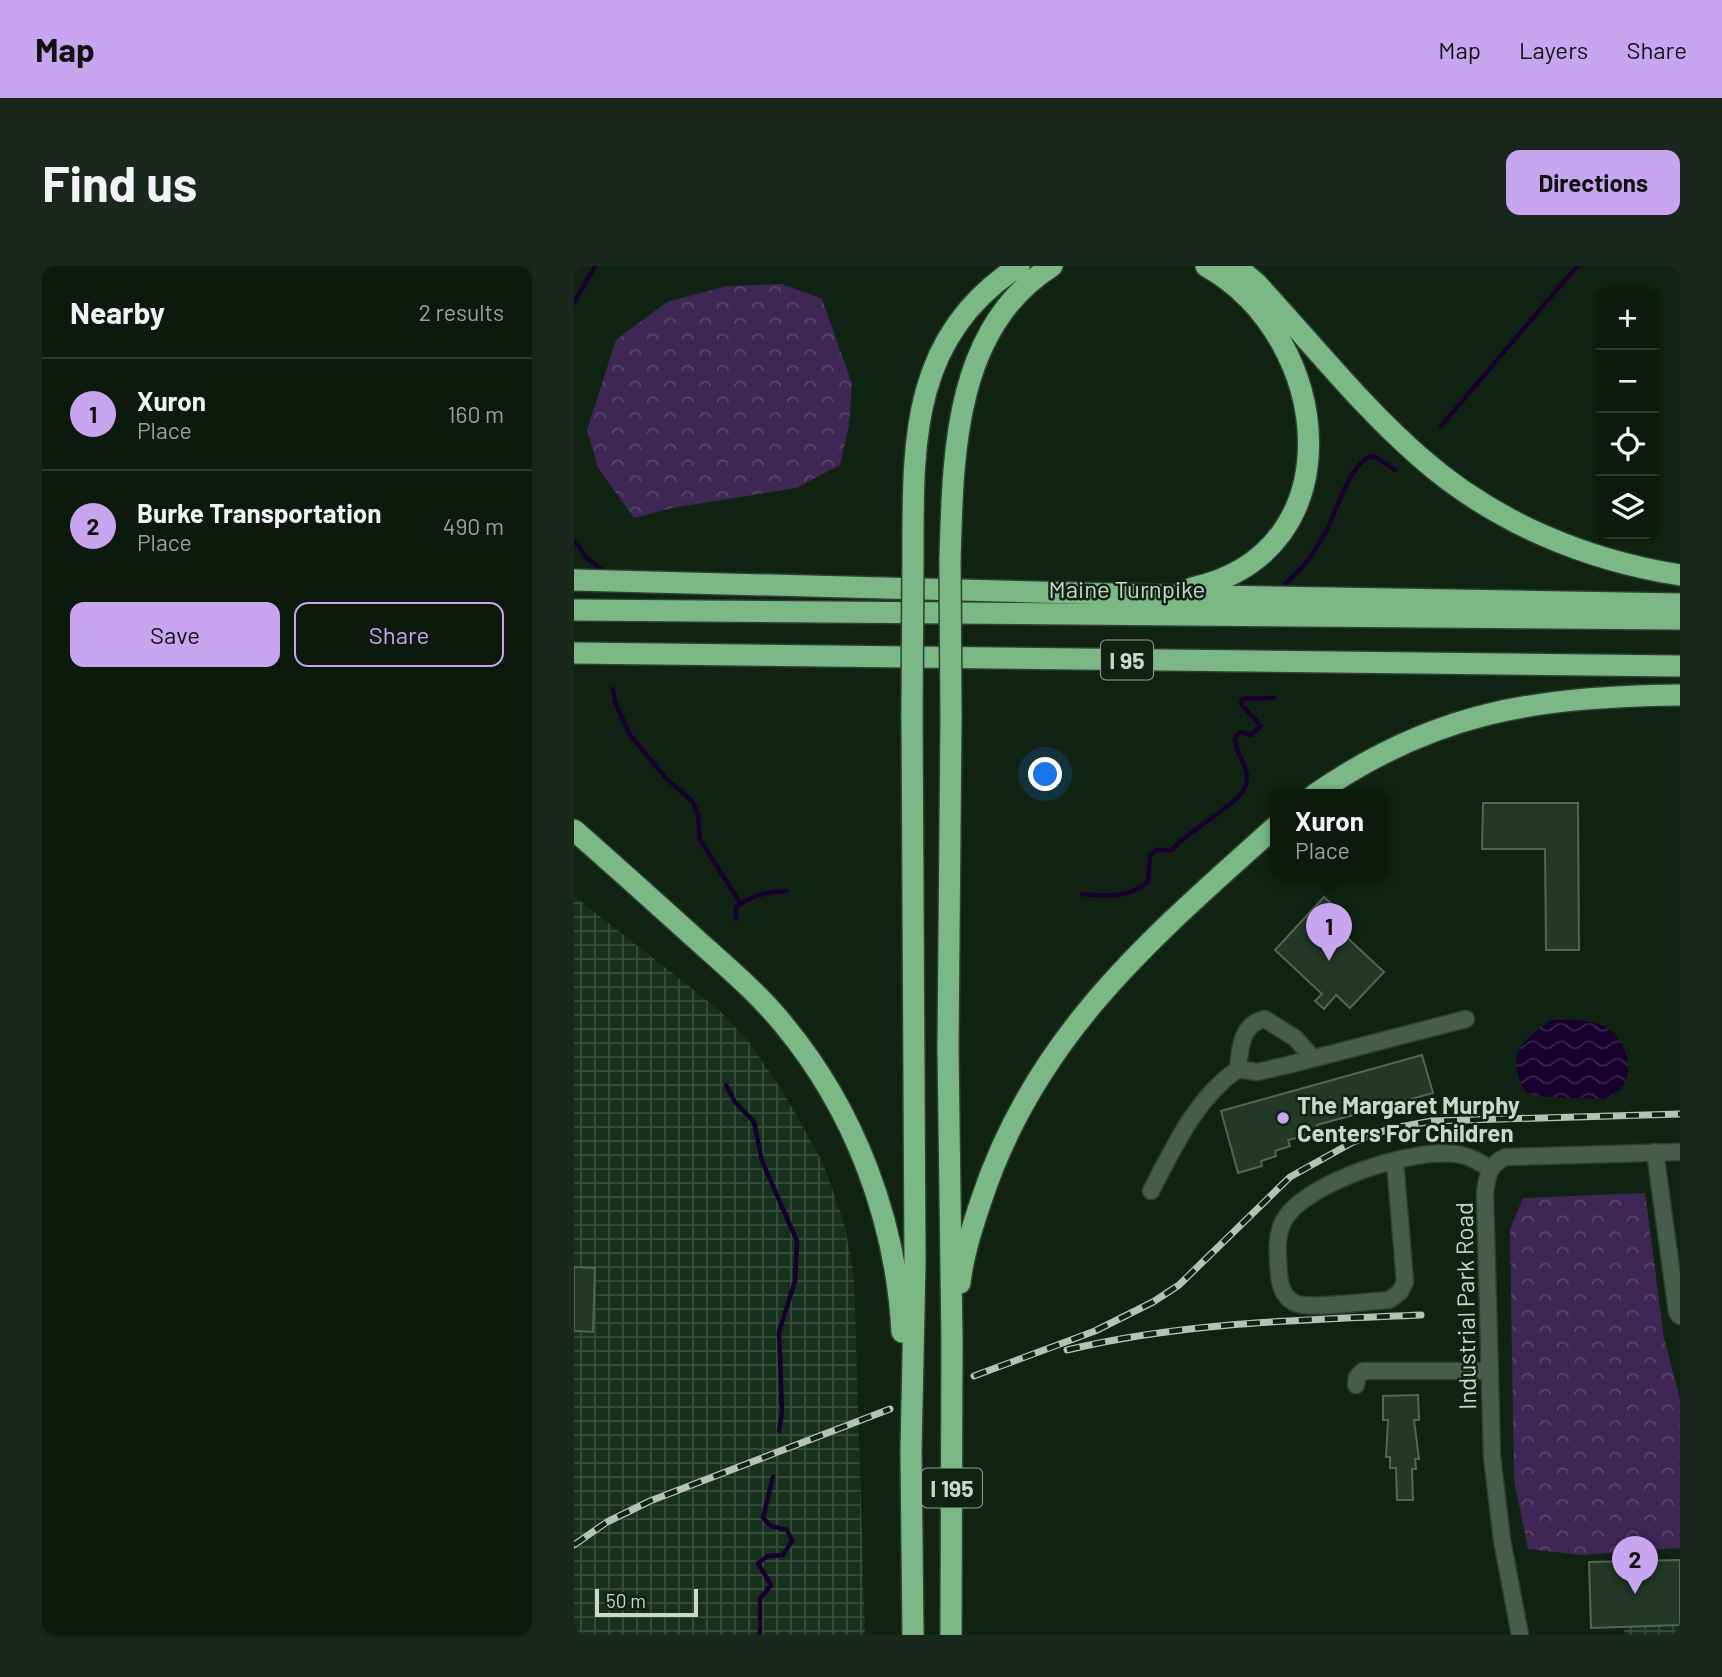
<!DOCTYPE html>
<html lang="en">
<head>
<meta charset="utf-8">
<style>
	:root { --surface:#0c1a0e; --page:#1a271c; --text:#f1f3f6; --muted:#9aa19e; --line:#2c382e; --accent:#c8a6ef }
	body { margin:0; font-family:Barlow,sans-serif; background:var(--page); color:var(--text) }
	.controls { position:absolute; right:21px; top:21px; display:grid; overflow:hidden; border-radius:14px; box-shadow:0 2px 5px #0004 }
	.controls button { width:63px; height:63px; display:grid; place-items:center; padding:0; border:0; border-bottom:2px solid var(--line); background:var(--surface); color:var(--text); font:35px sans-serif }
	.scale { position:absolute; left:21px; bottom:18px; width:103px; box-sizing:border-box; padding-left:7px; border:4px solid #cbd7cc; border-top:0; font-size:19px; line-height:24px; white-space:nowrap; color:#cbd7cc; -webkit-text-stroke:5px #102313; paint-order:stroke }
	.you { position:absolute; left:472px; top:509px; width:24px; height:24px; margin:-18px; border:5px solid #fff; border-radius:50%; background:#1a73e8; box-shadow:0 0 0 10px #1a73e833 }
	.badge { display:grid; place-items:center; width:46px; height:46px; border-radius:50%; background:var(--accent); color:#111; font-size:23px; font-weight:700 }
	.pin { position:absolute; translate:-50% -58px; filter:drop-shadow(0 2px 4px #0008) }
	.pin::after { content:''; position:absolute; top:37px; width:24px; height:21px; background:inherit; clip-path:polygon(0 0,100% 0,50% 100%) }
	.popup { position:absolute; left:696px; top:523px; width:119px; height:91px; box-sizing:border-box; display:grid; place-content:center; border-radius:14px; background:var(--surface); filter:drop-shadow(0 2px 5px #0005); font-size:23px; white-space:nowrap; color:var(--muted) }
	.popup b { font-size:26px; color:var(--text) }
	.popup::after { content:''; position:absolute; left:50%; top:100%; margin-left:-14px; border:14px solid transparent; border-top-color:var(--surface) }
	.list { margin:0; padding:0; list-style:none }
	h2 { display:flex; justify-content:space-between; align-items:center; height:91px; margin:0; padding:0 28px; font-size:30px }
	h2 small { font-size:23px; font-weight:400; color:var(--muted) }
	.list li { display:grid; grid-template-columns:46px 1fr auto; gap:21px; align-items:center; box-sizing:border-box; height:112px; padding:0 28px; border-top:2px solid var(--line) }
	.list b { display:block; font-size:26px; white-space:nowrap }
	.list p { margin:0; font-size:23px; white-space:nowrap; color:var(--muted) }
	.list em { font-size:23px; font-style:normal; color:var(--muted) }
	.actions { display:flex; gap:14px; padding:21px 28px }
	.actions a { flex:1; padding:16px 0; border:2px solid var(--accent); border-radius:14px; text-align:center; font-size:24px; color:var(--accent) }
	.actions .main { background:var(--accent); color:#111 }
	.icon { flex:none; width:38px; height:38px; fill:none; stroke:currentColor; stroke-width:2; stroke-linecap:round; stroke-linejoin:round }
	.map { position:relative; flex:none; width:1106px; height:1369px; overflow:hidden; border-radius:14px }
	header { display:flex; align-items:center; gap:42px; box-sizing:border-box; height:98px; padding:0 35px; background:var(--accent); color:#111 }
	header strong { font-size:33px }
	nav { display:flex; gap:38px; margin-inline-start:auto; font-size:24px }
	.intro { display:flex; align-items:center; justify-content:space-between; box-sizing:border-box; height:168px; padding:0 42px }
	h1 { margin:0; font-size:49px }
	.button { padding:18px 32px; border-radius:14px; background:var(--accent); color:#111; font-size:24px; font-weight:700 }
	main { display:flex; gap:42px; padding:0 42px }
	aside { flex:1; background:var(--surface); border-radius:14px; box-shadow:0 2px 5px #0004 }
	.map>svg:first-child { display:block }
	.industrial { fill:url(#industrial-grid) }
	.forest { fill:url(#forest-crowns) }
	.water { fill:url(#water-waves) }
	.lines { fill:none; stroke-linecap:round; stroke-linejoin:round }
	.stream { stroke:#18002e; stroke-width:4.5 }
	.building { fill:#243827; stroke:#516653; stroke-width:2 }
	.minor-casing { stroke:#2e4031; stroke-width:19 }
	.highway-casing { stroke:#2e4031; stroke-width:24 }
	.minor { stroke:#465e49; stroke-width:16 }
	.highway { stroke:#7bb885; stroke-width:21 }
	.rail-casing { stroke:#b5c2b6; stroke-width:7 }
	.rail { stroke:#102313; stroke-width:4.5; stroke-dasharray:13; stroke-linecap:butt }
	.highway-bridge-casing { stroke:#2e4031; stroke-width:24; stroke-linecap:butt }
	.highway-bridge { stroke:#7bb885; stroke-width:21 }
	.poi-dot { fill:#c8a6ef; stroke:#102313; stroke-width:2.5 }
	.labels { text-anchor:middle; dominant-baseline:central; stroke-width:5; stroke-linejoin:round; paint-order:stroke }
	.shield { fill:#102313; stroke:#93a194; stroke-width:2 }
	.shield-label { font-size:23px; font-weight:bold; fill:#cbd7cc }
	.street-label { font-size:24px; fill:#cbd7cc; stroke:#102313 }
	.poi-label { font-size:24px; font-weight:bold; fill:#cbd7cc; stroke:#102313; text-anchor:start }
</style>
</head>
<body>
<header>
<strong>Map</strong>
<nav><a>Map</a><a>Layers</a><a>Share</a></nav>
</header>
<div class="intro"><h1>Find us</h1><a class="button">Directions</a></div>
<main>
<aside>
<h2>Nearby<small>2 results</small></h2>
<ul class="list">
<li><span class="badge">1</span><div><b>Xuron</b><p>Place</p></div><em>160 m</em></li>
<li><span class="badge">2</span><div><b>Burke Transportation</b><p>Place</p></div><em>490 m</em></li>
</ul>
<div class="actions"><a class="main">Save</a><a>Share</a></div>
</aside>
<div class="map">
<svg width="1106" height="1369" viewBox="0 0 1106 1369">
	<defs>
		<pattern id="industrial-grid" width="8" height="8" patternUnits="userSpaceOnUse" patternTransform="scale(1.75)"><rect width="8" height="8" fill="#17301c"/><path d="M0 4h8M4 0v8" fill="none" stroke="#374d3c"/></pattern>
		<pattern id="forest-crowns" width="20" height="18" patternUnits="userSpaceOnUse" patternTransform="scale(1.75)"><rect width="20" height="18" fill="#3e2755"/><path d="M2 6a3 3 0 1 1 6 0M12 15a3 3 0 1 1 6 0" fill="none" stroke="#59466c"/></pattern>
		<pattern id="water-waves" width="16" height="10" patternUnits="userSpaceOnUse" patternTransform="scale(1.75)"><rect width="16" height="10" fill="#18002e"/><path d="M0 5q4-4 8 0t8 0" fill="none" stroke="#38244b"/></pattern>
	</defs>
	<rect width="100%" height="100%" fill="#102313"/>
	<!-- industrial -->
	<g class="industrial">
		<path d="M0,630L145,744L174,775L209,826L248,895L270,956L280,1011L291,1369H0Z"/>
		<path d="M1106,1359V1369H1050V1361Z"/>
	</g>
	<!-- forest -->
	<g class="forest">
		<path d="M208,18L248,33L278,118L275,159L266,199L222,222L98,242L60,252L24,202L13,164L42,74L93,36L152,20Z"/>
		<path d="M1071,927L1090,1072L1106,1133V1282L1007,1289L954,1283L940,1213L936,963L949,932Z"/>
	</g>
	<!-- water -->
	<path class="water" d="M977,754C994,754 1015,752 1031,761C1049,771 1061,799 1050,818C1047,824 1038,829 1034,833L970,831L952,827C931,789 945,777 977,754Z"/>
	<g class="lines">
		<!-- stream -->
		<g class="stream">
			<path d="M0,37L21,0"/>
			<path d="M867,160L1003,0"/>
			<path d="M0,274L13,292L27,303"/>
			<path d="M711,318C728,304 741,286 751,267C763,247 775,194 800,190L821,204"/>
			<path d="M39,423L41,436L56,469L91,511L119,536L124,549L126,574L167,638"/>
			<path d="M508,628C534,630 552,633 574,616L576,589L582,584H598C612,565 667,538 672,519C677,500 660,488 661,471L667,466L677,469L687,460L667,438L668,433L700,432"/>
			<path d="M162,653V641C178,629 193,626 213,625"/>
			<path d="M152,819L161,836L180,856L188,895L223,975L221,1015L205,1066L208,1145L205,1165"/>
			<path d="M186,1369V1333L197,1319L184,1297L194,1290L209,1289L218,1275L213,1264L197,1260L189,1252L199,1211"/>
		</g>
	</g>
	<!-- building -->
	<g class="building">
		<path d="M909,537H1004L1005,684H972L971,583H908Z"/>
		<path d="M750,631L774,653L764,663L810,706L776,742L762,729L750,743L741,735L748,728L701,684Z"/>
		<path d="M848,789L859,827L743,859L745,866L714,874L716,880L701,885L702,890L687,895L688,900L664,907L647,845Z"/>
		<path d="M0,1001L21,1002L19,1066L0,1065Z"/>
		<path d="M844,1129L845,1154H840L845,1193H841L842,1203H838L839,1234H823L822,1202H816V1191H812L814,1154H809V1130Z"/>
		<path d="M1106,1294V1359L1017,1362L1015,1296Z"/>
	</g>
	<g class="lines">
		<defs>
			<g id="minor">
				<path d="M664,803C666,782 667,758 691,753L721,772L739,792"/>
				<path d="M1081,886L1103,1046L1106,1050"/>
				<path d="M821,895L831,1016L826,1026L815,1034C795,1035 740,1043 724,1038C711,1034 706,1021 705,1009C704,991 701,973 709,956C729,916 845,879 887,889C898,891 907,897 916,903"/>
				<path d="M577,925C600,881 622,832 664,803L683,806L714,799L892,753"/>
				<path d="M782,1119L783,1111L789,1105H915"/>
				<path d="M946,1369L928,1274L918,1190L911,927C913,910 915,898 932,891L1106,886"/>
			</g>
			<g id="highway">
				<path d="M662,0L682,17C736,75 787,140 847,192C920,256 1011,294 1106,309"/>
				<path d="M339,291C339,176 336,71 445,0"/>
				<path d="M376,294C379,192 379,62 478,0"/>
				<path d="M0,314L580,329L1106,338"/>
				<path d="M618,322C782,287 760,72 632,0"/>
				<path d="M0,344L1106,353"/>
				<path d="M0,387L1106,400"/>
				<path d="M338,448L341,996L337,1185L339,1369"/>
				<path d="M740,529C861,445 962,431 1106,429"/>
				<path d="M0,564C41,600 82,637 123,674C153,701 184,727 210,759C281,845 322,954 328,1066"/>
				<path d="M386,1017C389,989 398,962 407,935C461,770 576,673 701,561"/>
				<path d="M377,1369L378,1075L374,782L377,452"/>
			</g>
		</defs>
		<!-- minor casing -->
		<use href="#minor" class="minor-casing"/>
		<!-- highway casing -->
		<use href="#highway" class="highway-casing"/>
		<!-- minor -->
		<use href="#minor" class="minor"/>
		<!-- highway -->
		<use href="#highway" class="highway"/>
		<defs>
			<g id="rail">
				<path d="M493,1084C609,1056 729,1054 847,1049"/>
				<path d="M400,1110L521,1065L579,1036L605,1019L716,911L779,876L815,863L858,855L1106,848"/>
				<path d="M0,1279L33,1256L76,1235L316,1143"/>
			</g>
		</defs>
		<!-- rail casing -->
		<use href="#rail" class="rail-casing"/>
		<!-- rail -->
		<use href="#rail" class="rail"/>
		<defs>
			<g id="highway-bridge">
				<path d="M376,294L377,452"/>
				<path d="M338,448L339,291"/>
			</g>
		</defs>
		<!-- highway-bridge casing -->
		<use href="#highway-bridge" class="highway-bridge-casing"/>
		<!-- highway-bridge -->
		<use href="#highway-bridge" class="highway-bridge"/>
	</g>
	<!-- markers -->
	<circle class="poi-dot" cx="709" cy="852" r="7"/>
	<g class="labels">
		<!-- shield labels -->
		<g class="shield">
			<rect x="527" y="374.5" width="52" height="39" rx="5"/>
			<rect x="348" y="1202.5" width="60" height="39" rx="5"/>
		</g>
		<g class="shield-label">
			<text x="553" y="394">I 95</text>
			<text x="378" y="1222">I 195</text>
		</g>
		<!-- street labels -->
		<g class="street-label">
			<text x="553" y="322">Maine Turnpike</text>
			<text transform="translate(891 1040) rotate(-91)">Industrial Park Road</text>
		</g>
		<!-- poi labels -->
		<g class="poi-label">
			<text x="723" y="838">The Margaret Murphy<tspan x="723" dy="28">Centers For Children</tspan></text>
		</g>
	</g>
</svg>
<div class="controls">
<button>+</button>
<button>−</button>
<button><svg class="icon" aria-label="locate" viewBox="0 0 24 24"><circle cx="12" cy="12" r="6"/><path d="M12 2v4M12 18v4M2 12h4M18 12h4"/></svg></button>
<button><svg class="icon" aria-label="layers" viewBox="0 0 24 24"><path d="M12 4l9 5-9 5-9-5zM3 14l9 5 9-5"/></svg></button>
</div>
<div class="scale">50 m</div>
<div class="you"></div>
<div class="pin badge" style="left:755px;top:695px">1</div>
<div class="popup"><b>Xuron</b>Place</div>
<div class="pin badge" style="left:1061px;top:1328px">2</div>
</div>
</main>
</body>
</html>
